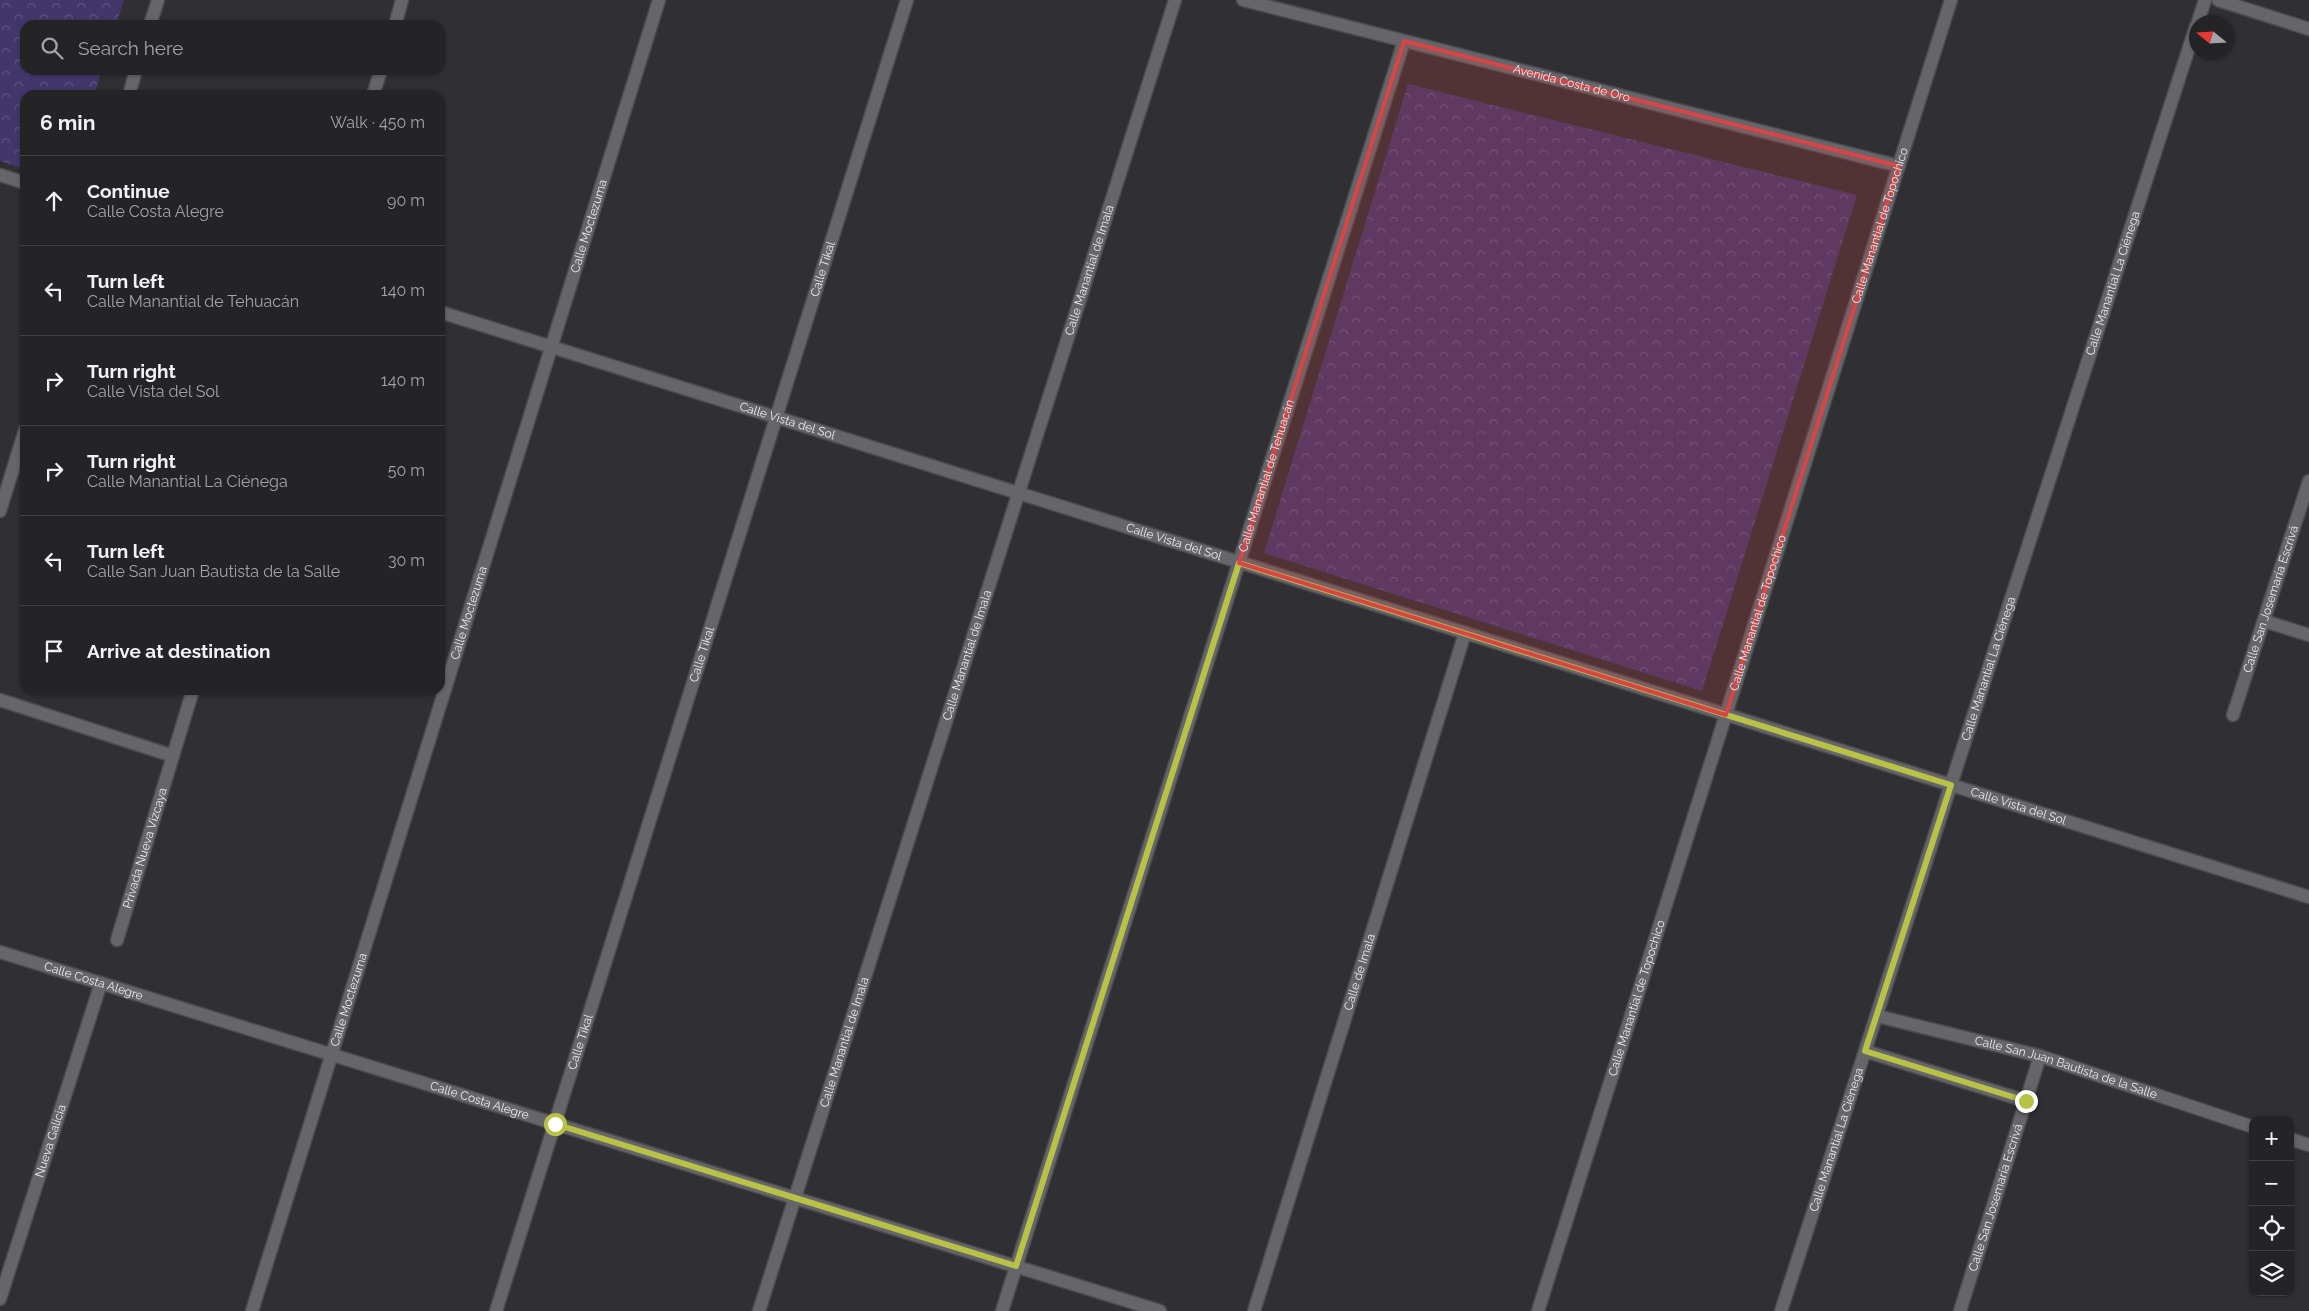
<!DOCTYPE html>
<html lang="en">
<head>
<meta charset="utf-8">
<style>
	:root { --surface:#242326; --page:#2c2b2e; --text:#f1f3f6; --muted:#a3a4a7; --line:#414043 }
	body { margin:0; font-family:Raleway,sans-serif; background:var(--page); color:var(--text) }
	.controls { position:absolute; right:15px; bottom:15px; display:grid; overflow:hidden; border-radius:10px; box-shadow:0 1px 4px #0004 }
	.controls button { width:45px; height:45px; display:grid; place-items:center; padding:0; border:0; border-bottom:1px solid var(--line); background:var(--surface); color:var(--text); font:25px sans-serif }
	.compass { position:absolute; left:2189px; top:15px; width:45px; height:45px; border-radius:50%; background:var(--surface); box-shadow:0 1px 4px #0004; rotate:288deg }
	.stop { position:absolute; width:15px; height:15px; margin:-11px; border:4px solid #b9c146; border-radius:50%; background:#fff }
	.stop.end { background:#b9c146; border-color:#fff; box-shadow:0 1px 5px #0008 }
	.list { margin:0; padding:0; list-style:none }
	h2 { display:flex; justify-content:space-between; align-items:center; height:65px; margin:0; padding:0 20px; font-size:21px }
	h2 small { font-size:16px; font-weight:400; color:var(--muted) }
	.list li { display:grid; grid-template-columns:32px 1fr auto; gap:15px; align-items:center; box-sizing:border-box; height:90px; padding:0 20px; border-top:1px solid var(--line) }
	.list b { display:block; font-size:19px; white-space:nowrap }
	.list p { margin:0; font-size:16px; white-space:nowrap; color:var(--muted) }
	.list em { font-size:16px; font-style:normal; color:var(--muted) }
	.icon { flex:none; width:28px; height:28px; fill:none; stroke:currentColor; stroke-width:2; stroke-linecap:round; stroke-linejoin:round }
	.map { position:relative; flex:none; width:2309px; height:1311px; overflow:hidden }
	.search { position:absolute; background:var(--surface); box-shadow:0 1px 4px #0004; left:20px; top:20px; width:425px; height:55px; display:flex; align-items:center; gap:12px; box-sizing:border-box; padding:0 18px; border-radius:15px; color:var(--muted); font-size:19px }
	.panel { position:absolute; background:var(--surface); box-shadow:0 1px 4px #0004; left:20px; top:90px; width:425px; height:605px; border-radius:15px }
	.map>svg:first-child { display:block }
	.park { fill:url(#park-crowns) }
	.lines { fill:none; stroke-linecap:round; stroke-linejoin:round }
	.minor-casing { stroke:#4b4a4d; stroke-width:15 }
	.minor { stroke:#66666a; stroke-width:12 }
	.route { stroke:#b9c146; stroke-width:6 }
	.marked { fill:#d94546; fill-opacity:0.2; stroke:#d94546; stroke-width:4; stroke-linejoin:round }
	.labels { text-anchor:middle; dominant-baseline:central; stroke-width:5; stroke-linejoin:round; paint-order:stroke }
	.street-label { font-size:12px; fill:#ebeaed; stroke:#262629 }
</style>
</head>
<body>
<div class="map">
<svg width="2309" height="1311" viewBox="0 0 2309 1311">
	<defs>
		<pattern id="park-crowns" width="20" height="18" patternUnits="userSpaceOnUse" patternTransform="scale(1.25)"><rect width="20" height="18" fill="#43366b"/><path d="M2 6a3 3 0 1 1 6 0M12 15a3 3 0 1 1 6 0" fill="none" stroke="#5e5380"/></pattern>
	</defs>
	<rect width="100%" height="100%" fill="#302f33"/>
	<!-- park -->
	<g class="park">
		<path d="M0,0H124L116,25H25V70H102L94,95H25V169L0,161Z"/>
		<path d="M1408,84L1857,195L1702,691L1264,553Z"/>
	</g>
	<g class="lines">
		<defs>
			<g id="minor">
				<path id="s1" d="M1243,0L1899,166"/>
				<path d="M2218,0L2309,29"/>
				<path d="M2198,22L2205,0"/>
				<path d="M150,25L158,0"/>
				<path d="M395,25L402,0"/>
				<path d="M129,95L136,70"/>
				<path d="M373,95L381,70"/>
				<path d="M0,175L25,183"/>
				<path id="s2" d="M440,312L2309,897"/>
				<path d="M0,511L25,430"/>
				<path d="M2264,621L2309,635"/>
				<path d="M0,700L173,756"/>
				<path id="s3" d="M2233,715L2309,481"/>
				<path id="s4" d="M117,940L193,690"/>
				<path id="s5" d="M0,952L1160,1311"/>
				<path id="s6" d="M1877,1016L2040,1056L2253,1127"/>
				<path d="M1865,1051L2026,1101"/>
				<path d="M2290,1139L2309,1145"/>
				<path id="s7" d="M0,1299L101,983"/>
				<path id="s8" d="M252,1311L659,0"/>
				<path id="s9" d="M496,1311L907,0"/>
				<path id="s10" d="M759,1311L1175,0"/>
				<path id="s11" d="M1002,1311L1404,41"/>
				<path id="s12" d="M1254,1311L1465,633"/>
				<path id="s13" d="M1538,1311L1951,0"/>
				<path id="s14" d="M1781,1311L2196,26"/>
				<path id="s15" d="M1960,1311L2040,1056"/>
			</g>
		</defs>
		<!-- minor casing -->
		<use href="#minor" class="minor-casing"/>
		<!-- minor -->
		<use href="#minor" class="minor"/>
	</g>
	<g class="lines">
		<!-- route -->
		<path class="route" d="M555,1124L1016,1266L1239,563L1951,785L1865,1051L2026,1101"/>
	</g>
	<!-- marked area -->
	<path class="marked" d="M1404,41L1899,166L1726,715L1239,563Z"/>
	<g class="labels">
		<!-- street labels -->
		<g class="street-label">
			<text stroke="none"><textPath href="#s1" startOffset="339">Avenida Costa de Oro</textPath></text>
			<text stroke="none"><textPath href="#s8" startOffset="1136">Calle Moctezuma</textPath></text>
			<text stroke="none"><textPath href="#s13" startOffset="1138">Calle Manantial de Topochico</textPath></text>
			<text stroke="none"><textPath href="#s9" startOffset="1092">Calle Tikal</textPath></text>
			<text stroke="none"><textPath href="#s10" startOffset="1092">Calle Manantial de Imala</textPath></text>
			<text stroke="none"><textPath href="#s14" startOffset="1080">Calle Manantial La Ciénega</textPath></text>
			<text stroke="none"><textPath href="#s2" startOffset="364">Calle Vista del Sol</textPath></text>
			<text stroke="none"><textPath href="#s11" startOffset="876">Calle Manantial de Tehuacán</textPath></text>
			<text stroke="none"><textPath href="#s2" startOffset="769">Calle Vista del Sol</textPath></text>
			<text stroke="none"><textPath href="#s3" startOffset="122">Calle San Josemaría Escrivá</textPath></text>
			<text stroke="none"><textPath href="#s8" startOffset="731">Calle Moctezuma</textPath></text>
			<text stroke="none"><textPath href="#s13" startOffset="732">Calle Manantial de Topochico</textPath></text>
			<text stroke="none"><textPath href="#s9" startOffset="688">Calle Tikal</textPath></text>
			<text stroke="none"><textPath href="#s10" startOffset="688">Calle Manantial de Imala</textPath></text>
			<text stroke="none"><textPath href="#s14" startOffset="675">Calle Manantial La Ciénega</textPath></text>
			<text stroke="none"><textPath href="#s2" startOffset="1654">Calle Vista del Sol</textPath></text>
			<text stroke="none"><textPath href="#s4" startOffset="96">Privada Nueva Vizcaya</textPath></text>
			<text stroke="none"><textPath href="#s12" startOffset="355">Calle de Imala</textPath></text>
			<text stroke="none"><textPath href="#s5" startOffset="98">Calle Costa Alegre</textPath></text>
			<text stroke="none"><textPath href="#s8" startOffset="326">Calle Moctezuma</textPath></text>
			<text stroke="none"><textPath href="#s13" startOffset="328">Calle Manantial de Topochico</textPath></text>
			<text stroke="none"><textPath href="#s9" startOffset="282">Calle Tikal</textPath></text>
			<text stroke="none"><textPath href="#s10" startOffset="282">Calle Manantial de Imala</textPath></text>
			<text stroke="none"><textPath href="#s6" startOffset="196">Calle San Juan Bautista de la Salle</textPath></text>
			<text stroke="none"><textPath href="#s5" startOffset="502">Calle Costa Alegre</textPath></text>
			<text stroke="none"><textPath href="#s14" startOffset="180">Calle Manantial La Ciénega</textPath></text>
			<text stroke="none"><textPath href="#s7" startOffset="166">Nueva Galicia</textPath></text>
			<text stroke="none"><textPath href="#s15" startOffset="119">Calle San Josemaría Escrivá</textPath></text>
		</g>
	</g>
</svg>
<div class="controls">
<button>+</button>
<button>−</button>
<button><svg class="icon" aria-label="locate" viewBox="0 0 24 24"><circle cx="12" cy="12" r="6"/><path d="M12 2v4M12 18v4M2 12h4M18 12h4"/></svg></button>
<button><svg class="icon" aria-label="layers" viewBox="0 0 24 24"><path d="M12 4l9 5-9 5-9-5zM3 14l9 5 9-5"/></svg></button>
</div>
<svg class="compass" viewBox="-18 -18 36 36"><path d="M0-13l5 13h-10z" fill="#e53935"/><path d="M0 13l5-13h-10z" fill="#a3a4a7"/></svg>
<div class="stop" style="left:555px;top:1124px"></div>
<div class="stop end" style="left:2026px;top:1101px"></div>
<div class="search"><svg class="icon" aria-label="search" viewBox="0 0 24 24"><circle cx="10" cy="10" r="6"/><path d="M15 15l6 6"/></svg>Search here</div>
<section class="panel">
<h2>6 min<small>Walk · 450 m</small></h2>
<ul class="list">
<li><svg class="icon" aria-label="ahead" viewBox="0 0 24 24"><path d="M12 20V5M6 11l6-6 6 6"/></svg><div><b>Continue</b><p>Calle Costa Alegre</p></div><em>90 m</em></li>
<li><svg class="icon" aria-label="left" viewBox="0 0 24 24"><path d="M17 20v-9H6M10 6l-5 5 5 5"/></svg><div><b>Turn left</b><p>Calle Manantial de Tehuacán</p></div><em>140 m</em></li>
<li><svg class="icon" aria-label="right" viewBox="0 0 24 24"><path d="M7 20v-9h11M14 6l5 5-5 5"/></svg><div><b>Turn right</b><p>Calle Vista del Sol</p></div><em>140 m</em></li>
<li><svg class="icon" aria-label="right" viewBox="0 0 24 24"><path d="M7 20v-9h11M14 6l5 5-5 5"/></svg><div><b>Turn right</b><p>Calle Manantial La Ciénega</p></div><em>50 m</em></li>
<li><svg class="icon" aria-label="left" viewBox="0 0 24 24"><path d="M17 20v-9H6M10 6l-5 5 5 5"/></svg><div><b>Turn left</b><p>Calle San Juan Bautista de la Salle</p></div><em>30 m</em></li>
<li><svg class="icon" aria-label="arrive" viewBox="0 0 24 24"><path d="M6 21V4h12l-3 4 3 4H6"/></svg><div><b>Arrive at destination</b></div></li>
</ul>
</section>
</div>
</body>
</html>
